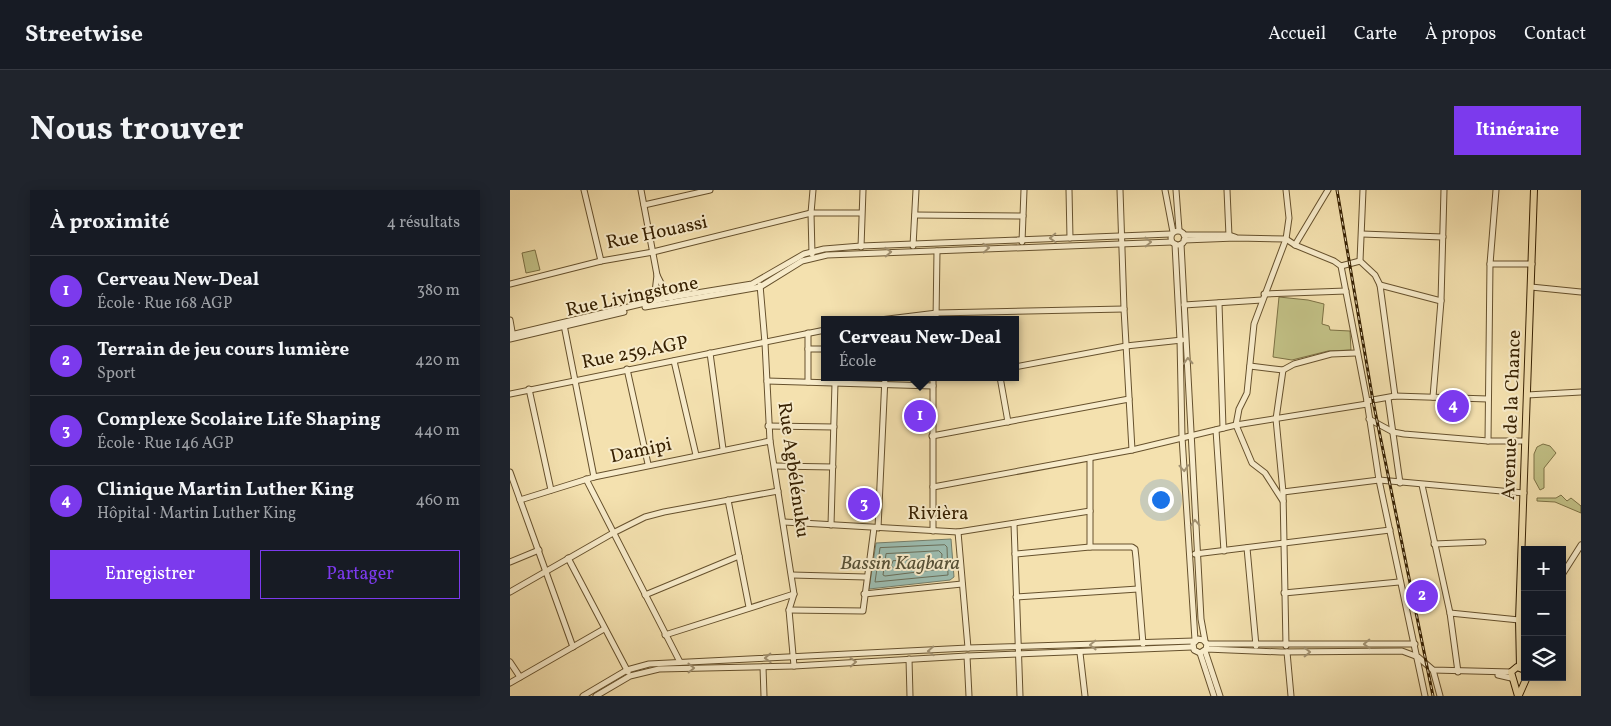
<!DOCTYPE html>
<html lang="fr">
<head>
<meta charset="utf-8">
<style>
	:root { --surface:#171b24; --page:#20242c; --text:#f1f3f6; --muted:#9ea1a6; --line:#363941; --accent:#7c3aed }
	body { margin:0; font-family:Vollkorn,serif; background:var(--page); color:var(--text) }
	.controls { position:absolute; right:15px; bottom:15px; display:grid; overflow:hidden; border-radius:0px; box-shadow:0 2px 12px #0003 }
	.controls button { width:45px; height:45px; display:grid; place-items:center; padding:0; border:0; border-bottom:1px solid var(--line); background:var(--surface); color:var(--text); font:25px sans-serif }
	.you { position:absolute; left:650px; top:309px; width:18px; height:18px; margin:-12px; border:4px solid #fff; border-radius:50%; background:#1a73e8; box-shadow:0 0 0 8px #1a73e833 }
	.badge { display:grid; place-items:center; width:32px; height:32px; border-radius:50%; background:var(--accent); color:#fff; font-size:16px; font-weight:700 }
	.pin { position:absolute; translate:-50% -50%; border:2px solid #fff; box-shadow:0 1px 5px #0006 }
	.popup { position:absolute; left:311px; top:126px; width:198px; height:65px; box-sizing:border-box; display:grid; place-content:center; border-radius:0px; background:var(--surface); filter:drop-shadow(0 1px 4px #0005); font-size:16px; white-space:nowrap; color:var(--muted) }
	.popup b { font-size:19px; color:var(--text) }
	.popup::after { content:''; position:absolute; left:50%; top:100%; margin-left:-10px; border:10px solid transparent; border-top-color:var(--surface) }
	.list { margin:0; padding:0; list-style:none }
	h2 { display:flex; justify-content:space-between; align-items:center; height:65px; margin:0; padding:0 20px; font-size:21px }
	h2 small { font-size:16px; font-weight:400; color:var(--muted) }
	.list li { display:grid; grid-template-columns:32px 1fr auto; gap:15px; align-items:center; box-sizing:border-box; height:70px; padding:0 20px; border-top:1px solid var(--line) }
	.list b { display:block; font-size:19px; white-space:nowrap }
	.list p { margin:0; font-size:16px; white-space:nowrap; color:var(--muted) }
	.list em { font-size:16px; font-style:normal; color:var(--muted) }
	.actions { display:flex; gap:10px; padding:15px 20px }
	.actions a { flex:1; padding:11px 0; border:1px solid var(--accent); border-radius:0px; text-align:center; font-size:18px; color:var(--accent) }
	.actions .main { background:var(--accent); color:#fff }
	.icon { flex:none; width:28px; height:28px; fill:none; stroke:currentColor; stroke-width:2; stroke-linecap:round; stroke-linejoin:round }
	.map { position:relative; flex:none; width:1071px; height:506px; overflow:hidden; border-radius:0px }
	header { display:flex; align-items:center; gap:30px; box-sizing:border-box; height:70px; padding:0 25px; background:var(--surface); border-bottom:1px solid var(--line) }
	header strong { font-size:24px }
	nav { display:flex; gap:28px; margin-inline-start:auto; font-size:18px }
	.intro { display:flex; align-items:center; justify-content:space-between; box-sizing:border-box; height:120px; padding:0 30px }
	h1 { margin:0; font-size:35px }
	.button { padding:12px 22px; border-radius:0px; background:var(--accent); color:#fff; font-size:18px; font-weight:700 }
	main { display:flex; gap:30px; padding:0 30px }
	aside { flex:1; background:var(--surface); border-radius:0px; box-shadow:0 2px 12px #0003 }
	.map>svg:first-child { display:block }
	.green { fill:#c2c186; stroke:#7c7144 }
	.water { fill:#9cbcb0; stroke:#747e6a }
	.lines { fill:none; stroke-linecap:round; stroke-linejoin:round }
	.shore { stroke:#6a6e59; stroke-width:1 }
	.minor-casing { stroke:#66512d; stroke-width:7 }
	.major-casing { stroke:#372102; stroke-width:8 }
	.minor { stroke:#f8eccb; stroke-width:5 }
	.major { stroke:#f4e1af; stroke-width:6 }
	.rail-casing { stroke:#372102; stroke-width:3 }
	.rail { stroke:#f8eccb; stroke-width:1; stroke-dasharray:4; stroke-linecap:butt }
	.oneway { stroke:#a19171 }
	.labels { text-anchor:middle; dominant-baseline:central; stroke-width:4; stroke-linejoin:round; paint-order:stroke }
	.street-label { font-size:19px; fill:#372102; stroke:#f8eccb }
	.water-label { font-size:20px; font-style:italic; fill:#555036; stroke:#f8eccb }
</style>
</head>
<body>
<header>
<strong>Streetwise</strong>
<nav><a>Accueil</a><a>Carte</a><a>À propos</a><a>Contact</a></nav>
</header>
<div class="intro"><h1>Nous trouver</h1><a class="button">Itinéraire</a></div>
<main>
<aside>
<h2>À proximité<small>4 résultats</small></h2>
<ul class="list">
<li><span class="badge">1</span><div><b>Cerveau New-Deal</b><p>École · Rue 168 AGP</p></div><em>380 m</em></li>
<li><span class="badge">2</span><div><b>Terrain de jeu cours lumière</b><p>Sport</p></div><em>420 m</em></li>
<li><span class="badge">3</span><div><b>Complexe Scolaire Life Shaping</b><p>École · Rue 146 AGP</p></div><em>440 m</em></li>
<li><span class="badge">4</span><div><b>Clinique Martin Luther King</b><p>Hôpital · Martin Luther King</p></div><em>460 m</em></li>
</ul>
<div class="actions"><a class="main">Enregistrer</a><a>Partager</a></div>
</aside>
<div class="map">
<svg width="1071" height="506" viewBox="0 0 1071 506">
	<rect width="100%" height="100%" fill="#f4e1af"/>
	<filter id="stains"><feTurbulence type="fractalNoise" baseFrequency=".004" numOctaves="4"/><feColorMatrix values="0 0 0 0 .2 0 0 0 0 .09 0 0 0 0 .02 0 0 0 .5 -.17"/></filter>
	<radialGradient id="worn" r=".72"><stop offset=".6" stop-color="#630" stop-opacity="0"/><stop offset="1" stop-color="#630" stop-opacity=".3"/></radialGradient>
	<!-- green -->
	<g class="green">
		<path d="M25,60L30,80L16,83L12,63Z"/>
		<path d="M769,107L798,110L814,114L812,134L819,136L820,140L840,141L841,160L818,161L782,170L763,167Z"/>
		<path d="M1033,254L1040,256L1046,263L1034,278V298L1030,300L1024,289V264L1027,257Z"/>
		<path d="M1051,305L1057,311L1061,308L1071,316V323L1045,312L1027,311V308H1046Z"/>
	</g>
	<!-- water -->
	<path class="water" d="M441,349L444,387L440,390L359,399L366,353Z"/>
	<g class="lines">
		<!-- shore -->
		<g class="shore">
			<path d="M435,355L437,357L438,385L365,392L370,358Z"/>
			<path d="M429,361L432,364L431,379L375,386L373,385L376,364Z"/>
			<path d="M409,370L411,372L409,375L384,378L381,376L383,371Z"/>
		</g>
		<defs>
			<g id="minor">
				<path d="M74,0L91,71"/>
				<path d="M131,0L147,85L144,111"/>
				<path d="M559,0L560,48"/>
				<path d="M610,0L614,119L622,260"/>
				<path d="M655,0L663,42"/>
				<path d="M666,0L669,40"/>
				<path d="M717,0L719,46"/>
				<path d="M853,0L850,71L865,85L870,95L885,206"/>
				<path d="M134,15L200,0"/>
				<path d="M405,25L513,26"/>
				<circle cx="668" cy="48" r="7"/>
				<path d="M852,44L933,47"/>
				<path d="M674,45H719L725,47"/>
				<path d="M674,50L726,48L776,49L785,55L824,71L831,76L857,211L869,290L915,506"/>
				<path d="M512,52L514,0"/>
				<path d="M665,54L670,150L672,247L685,450"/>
				<path d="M671,54L691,429L695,451"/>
				<path d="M785,55L818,0"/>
				<path d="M403,56L406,0"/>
				<path d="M351,57L353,0"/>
				<path d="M302,64L301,23L303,0"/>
				<path d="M980,74H1022"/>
				<path d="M831,76L850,71"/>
				<path d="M147,85L157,105L161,108"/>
				<path d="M0,94L91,71L143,62L301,23H351"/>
				<path d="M250,95L255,153L260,251L284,404L279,420L284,476"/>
				<path d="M870,95L931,111"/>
				<path d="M1021,97L1071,102"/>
				<path d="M754,104L836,101"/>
				<path d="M709,113L713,238"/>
				<path d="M674,115L752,110"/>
				<path d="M135,117L250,97L292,71L317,65L662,52"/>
				<path d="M0,130L3,147"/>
				<path d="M370,130L427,123L614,119"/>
				<path d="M426,130L427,61"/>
				<path d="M54,135L84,287"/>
				<path d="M298,143V192"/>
				<path d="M0,145L156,108L242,94L294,64L314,59L351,56L661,44"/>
				<path d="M0,149L114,122"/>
				<path d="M298,159H315"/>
				<path d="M200,163L213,259"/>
				<path d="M164,171L186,265"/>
				<path d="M740,176L773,180L784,174L821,164L846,163"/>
				<path d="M505,177L616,156L672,150"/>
				<path d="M117,179L138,274"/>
				<path d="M773,180L766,229L773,302L776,456"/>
				<path d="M490,187L498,232"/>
				<path d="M257,191L423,196"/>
				<path d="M19,199L41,300"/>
				<path d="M0,204L315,140"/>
				<path d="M1017,205L1071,202"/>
				<path d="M923,207L931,111L934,0"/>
				<path d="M878,208L890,293"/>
				<path d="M857,211L885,206L978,209"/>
				<path d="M859,229L883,242L894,244L978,251H1015"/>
				<path d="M258,236L324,237"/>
				<path d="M706,240L714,361"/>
				<path d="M422,246L619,209"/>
				<path d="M978,251L980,74L986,0"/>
				<path d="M580,268V357"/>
				<path d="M265,276L323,277"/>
				<path d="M0,282L63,457"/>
				<path d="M76,289L170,472"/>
				<path d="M912,295L940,423L948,482"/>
				<path d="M423,297L622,260L726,235L857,214"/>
				<path d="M773,302L869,290L1014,303"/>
				<path d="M10,310L84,287L260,251"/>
				<path d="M218,310L239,417"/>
				<path d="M773,311L755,283L742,273L726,235L729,219L737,203L744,134L776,49L779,28L776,0"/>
				<path d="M274,332L448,342L580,321"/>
				<path d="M504,334L510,506"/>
				<path d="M321,335L325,193"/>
				<path d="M368,338L375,187"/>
				<path d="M423,341V187"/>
				<path d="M448,342L458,458"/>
				<path d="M924,354L973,352"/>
				<path d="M737,358L746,456"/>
				<path d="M505,364L580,357H622L625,359L626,368L633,454"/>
				<path d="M685,364L880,340"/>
				<path d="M58,368L118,482"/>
				<path d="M0,372L29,360"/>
				<path d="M282,385L356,387"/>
				<path d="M1052,385L1071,355"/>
				<path d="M0,402L103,343L135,327L154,322L268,301"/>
				<path d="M774,403L889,392"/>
				<path d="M354,404L452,394"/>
				<path d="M135,405L229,366"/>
				<path d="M506,407L628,399"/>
				<path d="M279,420L353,421L364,338"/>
				<path d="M940,423L1009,430"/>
				<path d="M155,445L284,404"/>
				<path d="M697,454H905"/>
				<path d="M696,459L697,454L693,450L688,449L683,454L684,460L690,463L696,459L771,462L892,461L908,467L923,480L1001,482"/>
				<path d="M695,461L710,506"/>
				<path d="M777,462L781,506"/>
				<path d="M570,463L575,506"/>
				<path d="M690,463L704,506"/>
				<path d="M457,466L459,506"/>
				<path d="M399,469L400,506"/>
				<path d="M0,472L10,487"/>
				<path d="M253,477L254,506"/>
				<path d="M923,480L930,506"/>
				<path d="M988,485L1001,488"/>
				<path d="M0,493L94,439"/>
				<path d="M73,506L117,480L139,474L458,458L684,451"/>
				<path d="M86,506L120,486L149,479L284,476L457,466L682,457"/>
			</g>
			<g id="major">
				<path d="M1010,477L1009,430L1024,0"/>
				<path d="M1009,505L1017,487"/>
				<path d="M1008,506L1001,482L1007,477L1015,480"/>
			</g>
		</defs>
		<!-- minor casing -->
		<use href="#minor" class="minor-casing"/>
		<!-- major casing -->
		<use href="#major" class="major-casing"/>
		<!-- minor -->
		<use href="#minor" class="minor"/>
		<!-- major -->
		<use href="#major" class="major"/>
		<defs>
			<path id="rail" d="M827,0L863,211L923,506"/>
		</defs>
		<!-- rail casing -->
		<use href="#rail" class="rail-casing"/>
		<!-- rail -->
		<use href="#rail" class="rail"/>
	</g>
	<!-- one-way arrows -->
	<defs><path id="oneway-chevron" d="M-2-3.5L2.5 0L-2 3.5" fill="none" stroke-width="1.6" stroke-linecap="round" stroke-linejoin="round" transform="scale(1.25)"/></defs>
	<g class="oneway">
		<use href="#oneway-chevron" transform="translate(543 48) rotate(178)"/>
		<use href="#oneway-chevron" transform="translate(638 52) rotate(-1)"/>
		<use href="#oneway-chevron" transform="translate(476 58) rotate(-3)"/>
		<use href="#oneway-chevron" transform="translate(378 62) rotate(-2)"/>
		<use href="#oneway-chevron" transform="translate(678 171) rotate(-93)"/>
		<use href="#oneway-chevron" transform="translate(674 278) rotate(86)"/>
		<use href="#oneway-chevron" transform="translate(685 333) rotate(-93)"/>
		<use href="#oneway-chevron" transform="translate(857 454) rotate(178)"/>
		<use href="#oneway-chevron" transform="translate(583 455) rotate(179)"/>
		<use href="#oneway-chevron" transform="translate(421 461) rotate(177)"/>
		<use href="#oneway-chevron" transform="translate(797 462) rotate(-1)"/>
		<use href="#oneway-chevron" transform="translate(258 468) rotate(178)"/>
		<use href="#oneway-chevron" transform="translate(343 472) rotate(-3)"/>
		<use href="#oneway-chevron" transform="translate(181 478) rotate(-1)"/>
	</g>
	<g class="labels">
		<!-- street labels -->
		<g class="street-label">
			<text transform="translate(147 43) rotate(-12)">Rue Houassi</text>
			<text transform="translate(122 107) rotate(-12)">Rue Livingstone</text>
			<text transform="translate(125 163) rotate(-11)">Rue 259.AGP</text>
			<text transform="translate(1002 225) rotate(-88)">Avenue de la Chance</text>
			<text transform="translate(131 261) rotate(-12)">Damipi</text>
			<text transform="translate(283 280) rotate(82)">Rue Agbélénuku</text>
			<text x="428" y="324">Rivièra</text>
		</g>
		<!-- water labels -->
		<g class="water-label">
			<text x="390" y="374">Bassin Kagbara</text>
		</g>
	</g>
	<rect width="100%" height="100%" filter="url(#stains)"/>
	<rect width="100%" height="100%" fill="url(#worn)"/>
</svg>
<div class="controls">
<button>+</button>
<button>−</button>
<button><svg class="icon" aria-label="layers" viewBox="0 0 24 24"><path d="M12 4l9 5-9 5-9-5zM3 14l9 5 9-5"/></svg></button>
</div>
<div class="you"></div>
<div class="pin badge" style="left:410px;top:226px">1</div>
<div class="popup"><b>Cerveau New-Deal</b>École</div>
<div class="pin badge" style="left:912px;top:406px">2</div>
<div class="pin badge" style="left:354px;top:314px">3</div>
<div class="pin badge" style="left:943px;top:216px">4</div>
</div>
</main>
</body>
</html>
